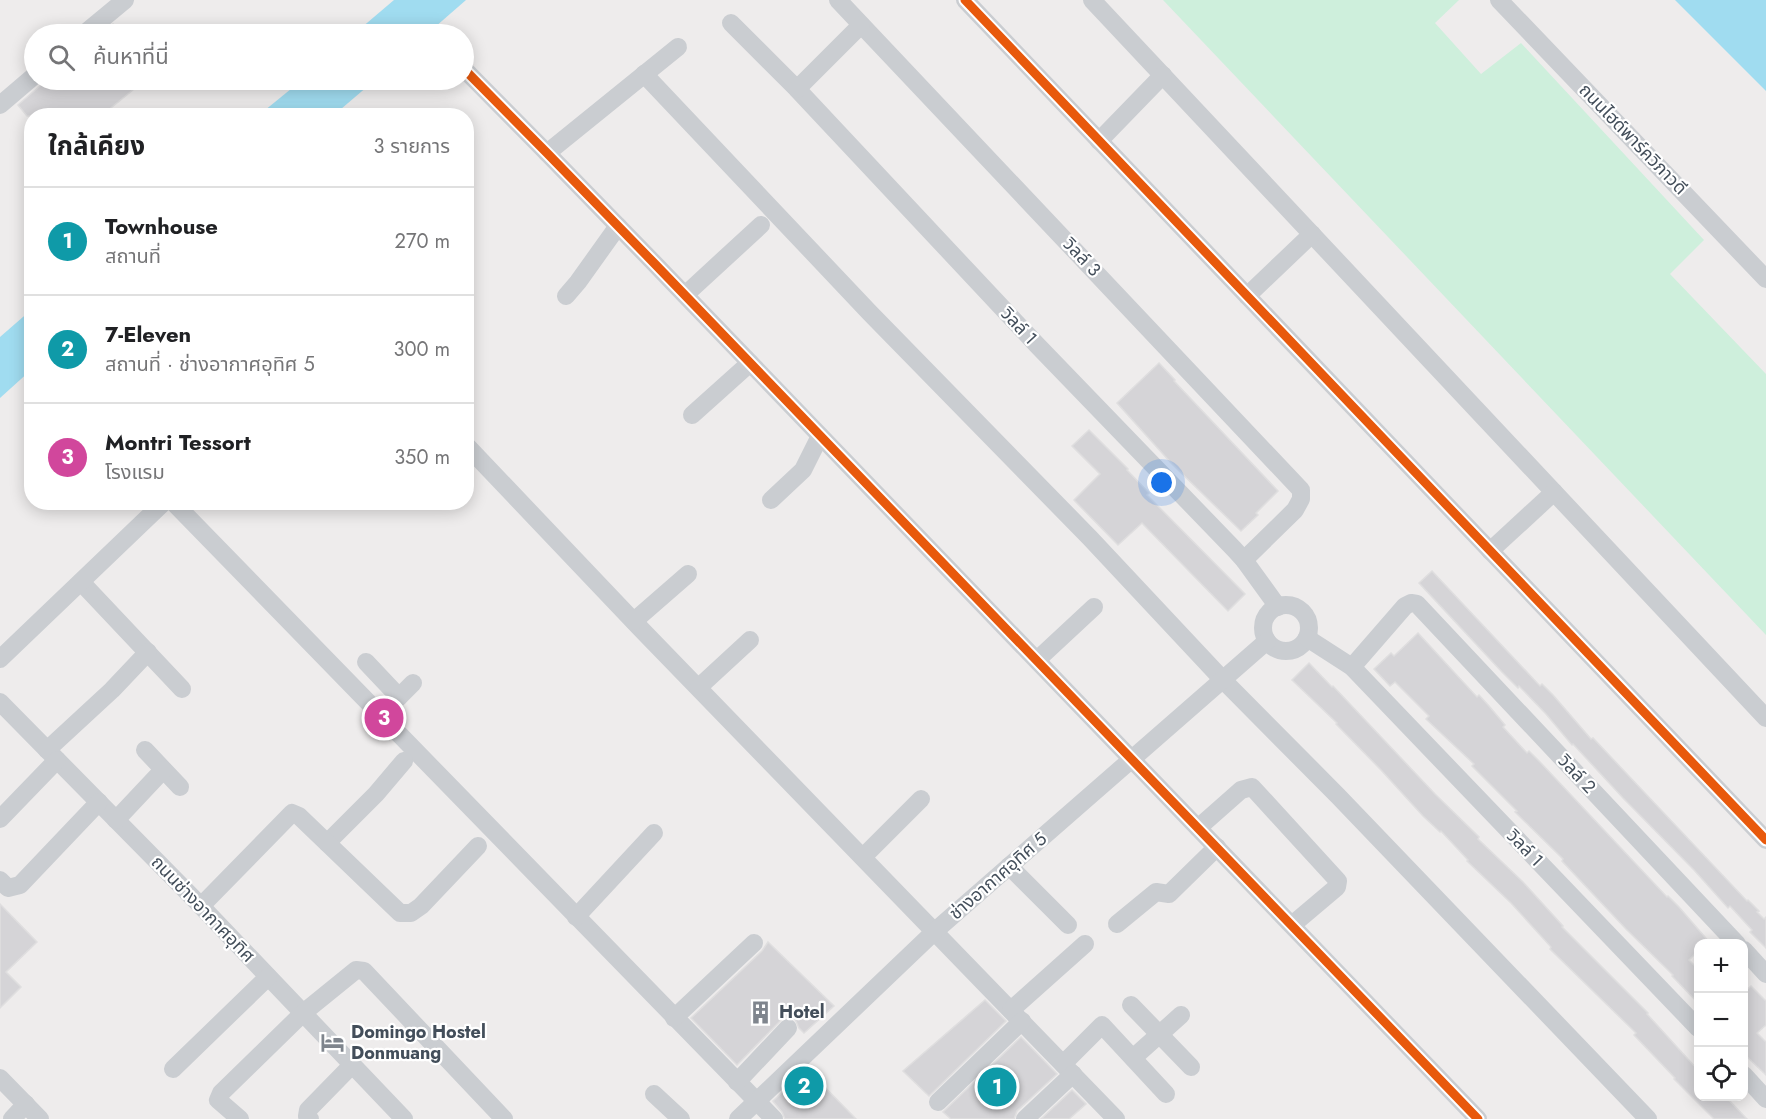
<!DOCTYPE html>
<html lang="th">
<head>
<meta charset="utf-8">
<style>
	:root { --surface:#fff; --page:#f6f6f6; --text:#202124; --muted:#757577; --line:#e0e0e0; --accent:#0b8043 }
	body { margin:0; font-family:Jost,"Noto Sans Thai",sans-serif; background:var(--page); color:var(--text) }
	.controls { position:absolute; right:18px; bottom:18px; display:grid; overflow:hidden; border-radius:12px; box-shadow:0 3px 15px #0003 }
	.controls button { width:54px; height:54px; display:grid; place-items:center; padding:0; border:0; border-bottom:2px solid var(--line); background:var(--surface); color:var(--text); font:30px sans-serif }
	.you { position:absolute; left:1162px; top:483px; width:21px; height:21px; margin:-15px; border:4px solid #fff; border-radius:50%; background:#1a73e8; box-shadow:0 0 0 9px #1a73e833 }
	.badge { display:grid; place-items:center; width:39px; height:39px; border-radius:50%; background:var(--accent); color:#fff; font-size:20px; font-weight:700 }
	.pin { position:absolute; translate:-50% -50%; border:3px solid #fff; box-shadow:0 2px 6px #0006 }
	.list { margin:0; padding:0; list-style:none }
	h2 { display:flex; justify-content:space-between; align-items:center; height:78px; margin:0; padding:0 24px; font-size:26px }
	h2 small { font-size:20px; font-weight:400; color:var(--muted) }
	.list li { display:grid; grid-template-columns:39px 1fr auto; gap:18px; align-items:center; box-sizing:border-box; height:108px; padding:0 24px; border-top:2px solid var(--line) }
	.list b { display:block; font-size:22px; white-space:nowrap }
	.list p { margin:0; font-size:20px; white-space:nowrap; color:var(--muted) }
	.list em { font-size:20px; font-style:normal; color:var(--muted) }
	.icon { flex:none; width:33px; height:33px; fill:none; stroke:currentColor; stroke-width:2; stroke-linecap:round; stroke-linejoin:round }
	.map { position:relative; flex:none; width:1766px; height:1119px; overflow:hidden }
	.search { position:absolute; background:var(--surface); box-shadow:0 3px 15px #0003; left:24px; top:24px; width:450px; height:66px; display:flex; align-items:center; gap:15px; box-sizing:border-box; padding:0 21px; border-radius:33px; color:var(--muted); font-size:22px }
	.panel { position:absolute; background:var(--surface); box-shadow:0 3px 15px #0003; left:24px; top:108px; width:450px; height:402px; border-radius:24px }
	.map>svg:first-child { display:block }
	.green { fill:#ceefdc }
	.water { fill:#a0dcf0 }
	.building { fill:#d5d4d7; stroke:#dfdedf; stroke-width:1.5 }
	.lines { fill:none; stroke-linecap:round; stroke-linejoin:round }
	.minor { stroke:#cacdd1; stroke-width:18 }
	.cycleway-casing { stroke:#fff; stroke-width:13 }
	.cycleway { stroke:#e8590c; stroke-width:9 }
	.labels { text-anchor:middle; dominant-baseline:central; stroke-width:4.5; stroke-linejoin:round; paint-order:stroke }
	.street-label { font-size:18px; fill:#434e5a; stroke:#fff }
	.poi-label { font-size:18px; font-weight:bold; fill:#434e5a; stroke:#fff; text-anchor:start }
</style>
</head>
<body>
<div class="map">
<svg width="1766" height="1119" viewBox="0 0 1766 1119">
	<rect width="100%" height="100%" fill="#eeecec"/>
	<!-- green -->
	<path class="green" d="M1163,0H1459L1435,23L1481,74L1521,43L1704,240L1670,274L1766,374V635Z"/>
	<!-- water -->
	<g class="water">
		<path d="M394,0H466L427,34H354Z"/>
		<path d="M1675,0H1766V91Z"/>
		<path d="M302,80H375L334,115H259Z"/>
		<path d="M31,310V370L0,398V337Z"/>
	</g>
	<!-- building -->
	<g class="building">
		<path d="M113,24L122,34H101Z"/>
		<path d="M45,80H145L101,116H27L18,105L41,85Z"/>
		<path d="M1159,363L1175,380L1174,381L1278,491L1256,513L1258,515L1241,531L1172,464L1117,403Z"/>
		<path d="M1089,430L1128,469L1127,470L1149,493L1147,495L1245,594L1228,611L1142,523L1118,545L1074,500L1100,474L1072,446Z"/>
		<path d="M1432,571L1540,686L1542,684L1553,695L1591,739L1593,738L1747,901L1748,900L1759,911L1757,912L1764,919L1766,917V948L1750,932L1752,930L1730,906L1728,908L1694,870L1623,798L1573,744L1572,745L1546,714L1519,686L1518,688L1502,672L1419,583Z"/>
		<path d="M1418,633L1477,697L1479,695L1489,706L1505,725L1503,727L1527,753L1529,751L1540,762L1667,897L1668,896L1679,907L1711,944H1698V951L1689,960L1698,969V1003L1672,976L1673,975L1626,929L1562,861L1563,859L1515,812L1517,811L1472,766L1474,764L1426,719L1429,716L1395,682L1390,686L1374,669L1391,653L1394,656Z"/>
		<path d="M1309,663L1332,687L1333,686L1435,794L1479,837L1478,839L1523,882L1563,926L1562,927L1648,1013L1647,1014L1698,1070V1096H1725L1747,1119H1714L1674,1079L1675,1078L1634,1035L1636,1033L1550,949L1551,947L1511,903L1467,861L1468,860L1441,831L1440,832L1423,816L1381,770L1336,724L1337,723L1292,680Z"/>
		<path d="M0,904L37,942L6,972L21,987L0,1008Z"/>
		<path d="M768,942L834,1006L804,1033L799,1028L795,1019L790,1017H784L737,1065L691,1018L762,951Z"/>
		<path d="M1751,986L1766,1001V1025L1757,1033L1766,1042V1075L1743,1053V993Z"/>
		<path d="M985,1000L1006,1021L929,1096L903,1071Z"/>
		<path d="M1021,1037L1057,1074L1017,1111L1014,1119H951L943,1112Z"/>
		<path d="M807,1069L856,1119H785L782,1112L773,1101Z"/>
		<path d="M1072,1090L1086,1104L1069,1119H1041Z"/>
	</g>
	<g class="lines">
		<!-- minor -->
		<g class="minor">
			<path d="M838,0L1301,490V499L1295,510L1244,560"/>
			<path d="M965,0L1766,840"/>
			<path d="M1092,0L1766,718"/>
			<path d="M1499,0L1766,279"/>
			<path d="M731,23L797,89L1037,345L1234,549L1244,560L1278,607"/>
			<path d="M84,34L125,0"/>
			<path d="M464,69L547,153L653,262L1478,1119"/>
			<path d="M644,74L870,313L1090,538L1223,680L1338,796L1648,1119"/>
			<path d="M797,89L861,25"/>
			<path d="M0,105L34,76"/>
			<path d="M1099,141L1163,75"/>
			<path d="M547,153L678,47"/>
			<path d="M685,295L761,225"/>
			<path d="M566,296L578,282L618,226"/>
			<path d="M1247,296L1312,234"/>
			<path d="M692,415L750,363"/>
			<path d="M466,445L640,628L1116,1119"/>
			<path d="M771,500L803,470L820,436"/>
			<path d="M173,502L774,1119"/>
			<path d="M1490,551L1554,492"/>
			<path d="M81,582L182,689"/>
			<circle cx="1286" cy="628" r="23"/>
			<path d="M634,621L688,574"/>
			<path d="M1307,638L1352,667L1698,1028"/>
			<path d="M0,659L164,502"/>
			<path d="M1037,660L1094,607"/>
			<path d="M366,662L399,697"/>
			<path d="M1352,667L1405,606L1411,603L1417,604L1737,944"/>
			<path d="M699,687L750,640"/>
			<path d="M0,702L201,906L404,1119"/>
			<path d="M392,704L413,683"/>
			<path d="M47,750L112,690L148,652"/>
			<path d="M145,750L180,787"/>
			<path d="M0,819L57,760"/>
			<path d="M116,820L163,770"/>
			<path d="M1198,828L1241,790L1252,787L1338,881L1337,887L1292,925"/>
			<path d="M327,843L376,794L404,761"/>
			<path d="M863,857L921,799"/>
			<path d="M1009,866L1068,925"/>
			<path d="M0,880L8,888L20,885L99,802"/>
			<path d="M201,906L292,813L299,816L400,913H411L421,906L478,846"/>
			<path d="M576,917L654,833"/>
			<path d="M1117,924L1156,892L1169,894L1217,847"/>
			<path d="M1744,950L1766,974"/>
			<path d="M1131,1005L1191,1067"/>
			<path d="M1011,1010L1085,944"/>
			<path d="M674,1018L754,943"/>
			<path d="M1133,1058L1181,1015"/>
			<path d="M1063,1064L1102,1025L1166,1094"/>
			<path d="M173,1069L268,977"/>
			<path d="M1744,1075L1766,1099"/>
			<path d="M0,1078L40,1119"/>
			<path d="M737,1082L788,1028"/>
			<path d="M654,1094L681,1119"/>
			<path d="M938,1102L1022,1021"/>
			<path d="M12,1119L26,1104"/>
			<path d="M240,1119L218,1100L221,1093L303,1013L356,970L364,971L504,1119"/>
			<path d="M310,1119L307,1116L308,1110L352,1065"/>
			<path d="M738,1119L935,931L1267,641"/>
			<path d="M1025,1119L1073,1074"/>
		</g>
		<defs>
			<g id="cycleway">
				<path d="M965,0L1766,840"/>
				<path d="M464,69L547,153L653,262L1478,1119"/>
			</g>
		</defs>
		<!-- cycleway casing -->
		<use href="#cycleway" class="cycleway-casing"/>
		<!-- cycleway -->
		<use href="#cycleway" class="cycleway"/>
	</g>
	<!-- icons -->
	<defs>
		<symbol id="building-bare" viewBox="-9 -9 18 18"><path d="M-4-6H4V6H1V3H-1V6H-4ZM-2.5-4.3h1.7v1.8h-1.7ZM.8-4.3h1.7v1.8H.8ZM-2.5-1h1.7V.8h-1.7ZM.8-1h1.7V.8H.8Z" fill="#7f858d" stroke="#fff" stroke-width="2.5" paint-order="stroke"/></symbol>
		<symbol id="hotel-bare" viewBox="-9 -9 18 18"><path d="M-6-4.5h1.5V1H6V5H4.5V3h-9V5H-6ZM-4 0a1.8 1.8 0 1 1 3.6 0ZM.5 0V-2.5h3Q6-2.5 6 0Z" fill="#7f858d" stroke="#fff" stroke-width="2.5" paint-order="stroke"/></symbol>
	</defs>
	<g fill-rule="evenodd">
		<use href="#building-bare" x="744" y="996" width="33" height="33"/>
		<use href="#hotel-bare" x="316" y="1026" width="33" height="33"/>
	</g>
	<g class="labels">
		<!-- street labels -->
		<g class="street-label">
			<text transform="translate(1633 139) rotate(46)">ถนนไฮด์พาร์ควิภาวดี</text>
			<text transform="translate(1082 257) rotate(46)">วิลล์ 3</text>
			<text transform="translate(1019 326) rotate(47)">วิลล์ 1</text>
			<text transform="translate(1577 774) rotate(47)">วิลล์ 2</text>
			<text transform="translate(1525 848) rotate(46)">วิลล์ 1</text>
			<text transform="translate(998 876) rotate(-41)">ช่างอากาศอุทิศ 5</text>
			<text transform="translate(203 909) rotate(46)">ถนนช่างอากาศอุทิศ</text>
		</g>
		<!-- poi labels -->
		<g class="poi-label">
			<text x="779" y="1012">Hotel</text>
			<text x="351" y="1032">Domingo Hostel<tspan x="351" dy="21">Donmuang</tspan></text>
		</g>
	</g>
</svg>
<div class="controls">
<button>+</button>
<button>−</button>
<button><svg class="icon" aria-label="locate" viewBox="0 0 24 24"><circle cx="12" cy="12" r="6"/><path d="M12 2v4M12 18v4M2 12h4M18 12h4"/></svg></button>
</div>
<div class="you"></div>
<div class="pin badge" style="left:997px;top:1087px;background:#0f9aa8">1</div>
<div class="pin badge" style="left:804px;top:1086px;background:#0f9aa8">2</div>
<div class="pin badge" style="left:384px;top:718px;background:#d1479c">3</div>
<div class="search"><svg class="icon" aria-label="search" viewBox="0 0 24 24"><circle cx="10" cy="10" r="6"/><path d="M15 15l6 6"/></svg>ค้นหาที่นี่</div>
<section class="panel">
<h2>ใกล้เคียง<small>3 รายการ</small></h2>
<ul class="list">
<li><span class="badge" style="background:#0f9aa8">1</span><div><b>Townhouse</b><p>สถานที่</p></div><em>270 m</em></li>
<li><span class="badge" style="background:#0f9aa8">2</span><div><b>7-Eleven</b><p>สถานที่ · ช่างอากาศอุทิศ 5</p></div><em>300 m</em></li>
<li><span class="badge" style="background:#d1479c">3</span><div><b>Montri Tessort</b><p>โรงแรม</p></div><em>350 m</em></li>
</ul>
</section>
</div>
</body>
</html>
